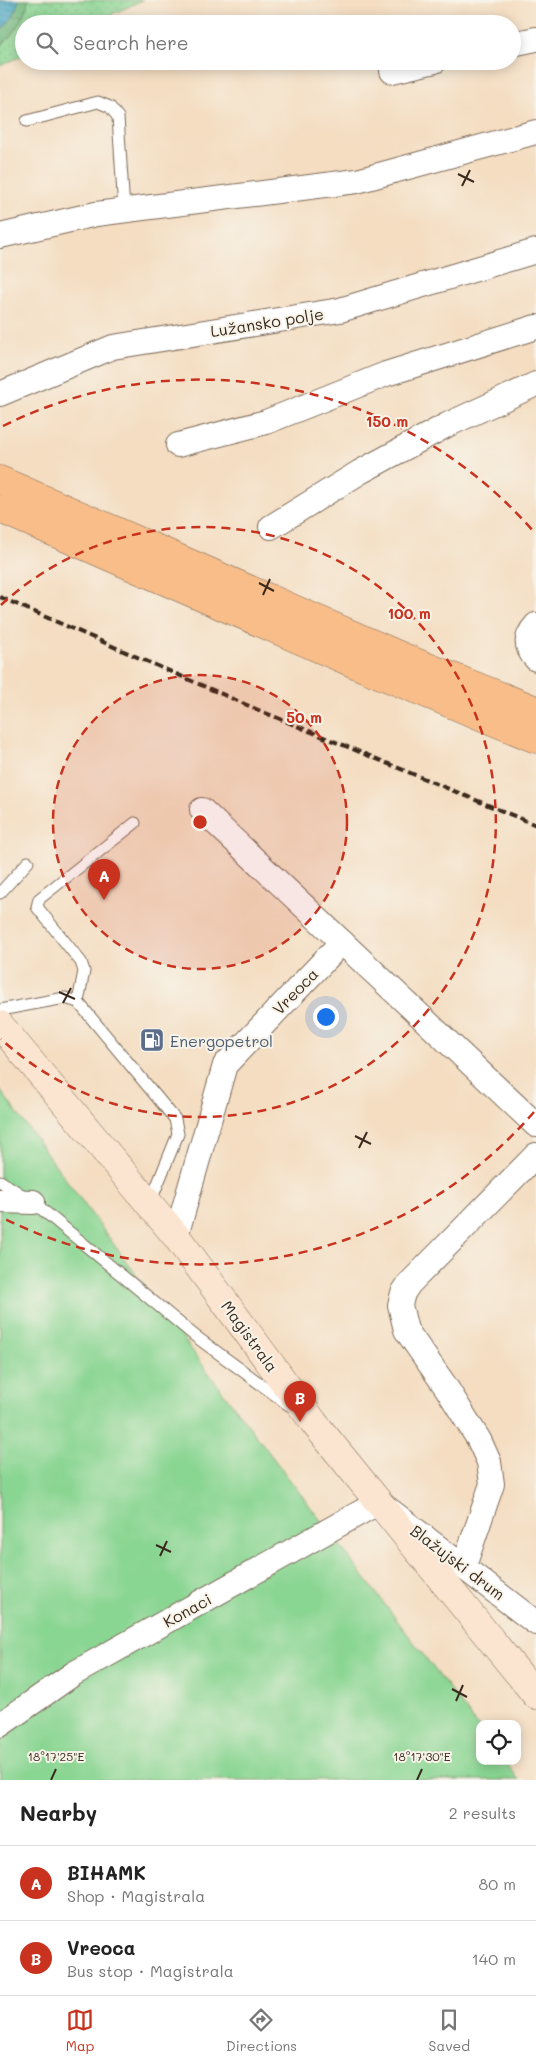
<!DOCTYPE html>
<html lang="en">
<head>
<meta charset="utf-8">
<style>
	:root { --surface:#fff; --page:#f6f6f6; --text:#222; --muted:#767676; --line:#e0e0e0; --accent:#c8321e }
	body { margin:0; font-family:Mali,sans-serif; background:var(--page); color:var(--text) }
	.controls { position:absolute; right:15px; bottom:15px; display:grid; overflow:hidden; border-radius:10px; box-shadow:0 2px 12px #0003 }
	.controls button { width:45px; height:45px; display:grid; place-items:center; padding:0; border:0; border-bottom:1px solid var(--line); background:var(--surface); color:var(--text); font:25px sans-serif }
	.you { position:absolute; left:325px; top:1016px; width:18px; height:18px; margin:-12px; border:4px solid #fff; border-radius:50%; background:#1a73e8; box-shadow:0 0 0 8px #1a73e833 }
	.badge { display:grid; place-items:center; width:32px; height:32px; border-radius:50%; background:var(--accent); color:#fff; font-size:16px; font-weight:700 }
	.pin { position:absolute; translate:-50% -41px; filter:drop-shadow(0 1px 2px #0008) }
	.pin::after { content:''; position:absolute; top:26px; width:18px; height:15px; background:inherit; clip-path:polygon(0 0,100% 0,50% 100%) }
	.list { margin:0; padding:0; list-style:none }
	h2 { display:flex; justify-content:space-between; align-items:center; height:65px; margin:0; padding:0 20px; font-size:21px }
	h2 small { font-size:16px; font-weight:400; color:var(--muted) }
	.list li { display:grid; grid-template-columns:32px 1fr auto; gap:15px; align-items:center; box-sizing:border-box; height:75px; padding:0 20px; border-top:1px solid var(--line) }
	.list b { display:block; font-size:19px; white-space:nowrap }
	.list p { margin:0; font-size:16px; white-space:nowrap; color:var(--muted) }
	.list em { font-size:16px; font-style:normal; color:var(--muted) }
	.icon { flex:none; width:28px; height:28px; fill:none; stroke:currentColor; stroke-width:2; stroke-linecap:round; stroke-linejoin:round }
	.map { position:relative; flex:none; width:536px; height:1780px; overflow:hidden }
	.search { position:absolute; background:var(--surface); box-shadow:0 2px 12px #0003; left:15px; right:15px; top:15px; height:55px; display:flex; align-items:center; gap:12px; box-sizing:border-box; padding:0 18px; border-radius:28px; color:var(--muted); font-size:19px }
	.sheet { height:215px; background:var(--surface) }
	nav { display:flex; justify-content:space-around; align-items:center; box-sizing:border-box; height:70px; border-top:1px solid var(--line); background:var(--surface); font-size:14px; color:var(--muted) }
	nav a { display:grid; justify-items:center; gap:2px }
	nav .on { color:var(--accent) }
	.map>svg:first-child { display:block }
	.grass { fill:url(#grass-dots); stroke:#628058 }
	.forest { fill:url(#forest-crowns); stroke:#54704d }
	.park { fill:#89d592; stroke:#628058 }
	.water { fill:url(#water-rules); stroke:#406972 }
	.lines { fill:none; stroke-linecap:round; stroke-linejoin:round }
	.service-casing { stroke:#7c6957; stroke-width:13 }
	.minor-casing { stroke:#7c6957; stroke-width:26 }
	.secondary-casing { stroke:#7c6957; stroke-width:29 }
	.trunk-casing { stroke:#7c6957; stroke-width:29 }
	.service { stroke:#fff; stroke-width:11 }
	.minor { stroke:#fff; stroke-width:24 }
	.secondary { stroke:#fce5d0; stroke-width:28 }
	.trunk { stroke:#f8bd89; stroke-width:28 }
	.rail { stroke:#3b2a1e; stroke-width:4; stroke-dasharray:8 4; stroke-linecap:butt }
	.ticks { fill:none; stroke:#3b2a1e; stroke-width:2 }
	.ring { fill:none; stroke:#c8321e; stroke-width:2.5; stroke-dasharray:9 6 }
	.labels { text-anchor:middle; dominant-baseline:central; stroke-width:4; stroke-linejoin:round; paint-order:stroke }
	.street-label { font-size:16px; fill:#3b2a1e; stroke:#f7f3e8 }
	.service-label { font-size:16px; fill:#4e5e75; stroke:#f7f3e8; text-anchor:start }
	.ticks-label { font-size:12px; text-anchor:middle; fill:#3b2a1e; stroke:#f7f3e8; stroke-width:4; stroke-linejoin:round; paint-order:stroke }
	.centre { fill:#c8321e; stroke:#f7f3e8; stroke-width:2.5 }
	.ring-label { font-size:15px; text-anchor:middle; font-weight:bold; fill:#c8321e; stroke:#f7f3e8; stroke-width:4; stroke-linejoin:round; paint-order:stroke }
</style>
</head>
<body>
<div class="map">
<svg width="536" height="1780" viewBox="0 0 536 1780">
	<defs>
		<pattern id="grass-dots" width="8" height="8" patternUnits="userSpaceOnUse" patternTransform="scale(1.25)"><rect width="8" height="8" fill="#89d592"/><path d="M2 2h.1M6 6h.1" fill="none" stroke="#77b77d" stroke-width="1.8" stroke-linecap="round"/></pattern>
		<pattern id="forest-crowns" width="20" height="18" patternUnits="userSpaceOnUse" patternTransform="scale(1.25)"><rect width="20" height="18" fill="#6eb67c"/><path d="M2 6a3 3 0 1 1 6 0M12 15a3 3 0 1 1 6 0" fill="none" stroke="#5c9465"/></pattern>
		<pattern id="water-rules" width="6" height="5" patternUnits="userSpaceOnUse" patternTransform="scale(1.25)"><rect width="6" height="5" fill="#46a8c5"/><path d="M0 2.5h6" fill="none" stroke="#3c899f"/></pattern>
	</defs>
	<rect width="100%" height="100%" fill="#f7f3e8"/>
	<filter id="ink" filterUnits="userSpaceOnUse"><feTurbulence type="fractalNoise" baseFrequency=".02" numOctaves="2"/><feDisplacementMap in="SourceGraphic" scale="10" xChannelSelector="R" yChannelSelector="G"/><feConvolveMatrix kernelMatrix="1 2 1 2 8 2 1 2 1" color-interpolation-filters="sRGB"/></filter>
	<filter id="wash" filterUnits="userSpaceOnUse"><feTurbulence type="fractalNoise" baseFrequency=".0096" numOctaves="4" result="noise"/><feDisplacementMap in="SourceGraphic" scale="20" xChannelSelector="R" yChannelSelector="G"/><feGaussianBlur stdDeviation="1.12" result="paint"/><feColorMatrix in="noise" values="0 0 0 0 0 0 0 0 0 0 0 0 0 0 0 0 0 1.4 0 .05"/><feComposite in="paint" operator="in"/></filter>
	<g filter="url(#wash)">
		<rect width="100%" height="100%" fill="#f4ddc1"/>
		<!-- grass -->
		<path class="grass" d="M28,0H143L91,24H24V55L0,66V46C11,39 27,13 28,0Z"/>
		<!-- forest -->
		<path class="forest" d="M19,0H28C27,13 11,39 0,46V31L13,17Z"/>
		<!-- park -->
		<path class="park" d="M0,1090L219,1387L480,1729V1761H505L519,1780H0Z"/>
		<!-- water -->
		<path class="water" d="M0,0H19L13,17L0,31Z"/>
	</g>
	<g filter="url(#ink)">
		<g class="lines">
			<defs>
				<g id="service">
					<path d="M27,121L98,102L110,107L118,117L124,210"/>
					<path d="M0,893L28,862"/>
					<path d="M78,1002L84,971L81,962L37,907L39,899L135,823"/>
					<path d="M0,1010L65,998L78,1002L175,1119L178,1134L150,1203"/>
					<path d="M0,1181L33,1202L195,1336L289,1405"/>
				</g>
				<g id="minor">
					<path d="M512,44L536,39"/>
					<path d="M392,71L435,61"/>
					<path d="M0,236L96,214L357,181L536,132"/>
					<path d="M0,394L113,347L340,310L536,251"/>
					<path d="M178,445L266,422L386,374L536,327"/>
					<path d="M271,527L360,472L447,425L536,384"/>
					<path d="M536,625C525,637 525,647 536,659"/>
					<path d="M202,810L536,1125"/>
					<path d="M0,1201L33,1202"/>
					<path d="M176,1236L225,1065L342,942"/>
					<path d="M464,1566L492,1484L489,1462L479,1440L446,1387L406,1330L400,1305L403,1293L409,1284L536,1155"/>
					<path d="M0,1725L73,1674L379,1502L536,1623"/>
				</g>
				<path id="secondary" d="M0,1025L176,1236L315,1424L536,1695"/>
				<g id="trunk">
					<path d="M0,480L408,659L536,710"/>
					<path d="M0,509L359,666L536,739"/>
				</g>
			</defs>
			<!-- service casing -->
			<use href="#service" class="service-casing"/>
			<!-- minor casing -->
			<use href="#minor" class="minor-casing"/>
			<!-- secondary casing -->
			<use href="#secondary" class="secondary-casing"/>
			<!-- trunk casing -->
			<use href="#trunk" class="trunk-casing"/>
			<!-- service -->
			<use href="#service" class="service"/>
			<!-- minor -->
			<use href="#minor" class="minor"/>
			<!-- secondary -->
			<use href="#secondary" class="secondary"/>
			<!-- trunk -->
			<use href="#trunk" class="trunk"/>
			<!-- rail -->
			<path class="rail" d="M0,597L256,709L536,825"/>
		</g>
	</g>
	<!-- ticks -->
	<path class="ticks" d="M458,174L474,182M462,186L470,170M259,583L274,591M263,595L270,579M59,992L75,999M63,1003L71,988M355,1136L371,1144M359,1148L367,1132M156,1545L171,1552M160,1556L167,1541M452,1689L467,1697M456,1701L463,1685M51,1780L56,1769M417,1780L422,1769"/>
	<!-- distance rings -->
	<circle cx="200" cy="822" r="147" fill="#c8321e" fill-opacity=".12"/>
	<g class="ring">
		<circle cx="200" cy="822" r="147"/>
		<path d="M1 605A295 295 0 1 1 1 1039"/>
		<path d="M534 1112A442 442 0 0 1 3 1218M3 426A442 442 0 0 1 534 532"/>
	</g>
	<!-- icons -->
	<defs>
		<symbol id="fuel-square" viewBox="-11 -11 22 22"><rect x="-9" y="-9" width="18" height="18" rx="4" fill="#5c6f8a" stroke="#f7f3e8"/><path d="M-5.5-6h7V0h2V4h1.3V-2.5L3-4.5l.8-.8L6-3V5H2.5V1h-1V6h-7ZM-4.2-4.7v3.2H.2V-4.7Z" fill="#fff"/></symbol>
	</defs>
	<g fill-rule="evenodd">
		<use href="#fuel-square" x="138" y="1026" width="28" height="28"/>
	</g>
	<g class="labels">
		<!-- street labels -->
		<g class="street-label">
			<text transform="translate(267 322) rotate(-9)">Lužansko polje</text>
			<text transform="translate(295 991) rotate(-46)">Vreoca</text>
			<text transform="translate(250 1336) rotate(54)">Magistrala</text>
			<text transform="translate(458 1562) rotate(37)">Blažujski drum</text>
			<text transform="translate(187 1610) rotate(-29)">Konaci</text>
		</g>
		<!-- service labels -->
		<g class="service-label">
			<text x="170" y="1040">Energopetrol</text>
		</g>
	</g>
	<g class="ticks-label">
		<text x="56" y="1761">18°17'25"E</text>
		<text x="422" y="1761">18°17'30"E</text>
	</g>
	<circle cx="200" cy="822" r="8" class="centre"/>
	<g class="ring-label">
		<text x="387" y="427">150 m</text>
		<text x="409" y="619">100 m</text>
		<text x="304" y="723">50 m</text>
	</g>
</svg>
<div class="controls">
<button><svg class="icon" aria-label="locate" viewBox="0 0 24 24"><circle cx="12" cy="12" r="6"/><path d="M12 2v4M12 18v4M2 12h4M18 12h4"/></svg></button>
</div>
<div class="you"></div>
<div class="pin badge" style="left:104px;top:900px">A</div>
<div class="pin badge" style="left:300px;top:1422px">B</div>
<div class="search"><svg class="icon" aria-label="search" viewBox="0 0 24 24"><circle cx="10" cy="10" r="6"/><path d="M15 15l6 6"/></svg>Search here</div>
</div>
<section class="sheet">
<h2>Nearby<small>2 results</small></h2>
<ul class="list">
<li><span class="badge">A</span><div><b>BIHAMK</b><p>Shop · Magistrala</p></div><em>80 m</em></li>
<li><span class="badge">B</span><div><b>Vreoca</b><p>Bus stop · Magistrala</p></div><em>140 m</em></li>
</ul>
</section>
<nav>
<a class="on"><svg class="icon" aria-label="map" viewBox="0 0 24 24"><path d="M3 6l6-2 6 2 6-2v14l-6 2-6-2-6 2zM9 4v14M15 6v14"/></svg>Map</a>
<a><svg class="icon" aria-label="directions" viewBox="0 0 24 24"><path d="M12 3l9 9-9 9-9-9zM9 14v-3h6M13 9l2 2-2 2"/></svg>Directions</a>
<a><svg class="icon" aria-label="saved" viewBox="0 0 24 24"><path d="M7 4h10v16l-5-4-5 4z"/></svg>Saved</a>
</nav>
</body>
</html>
